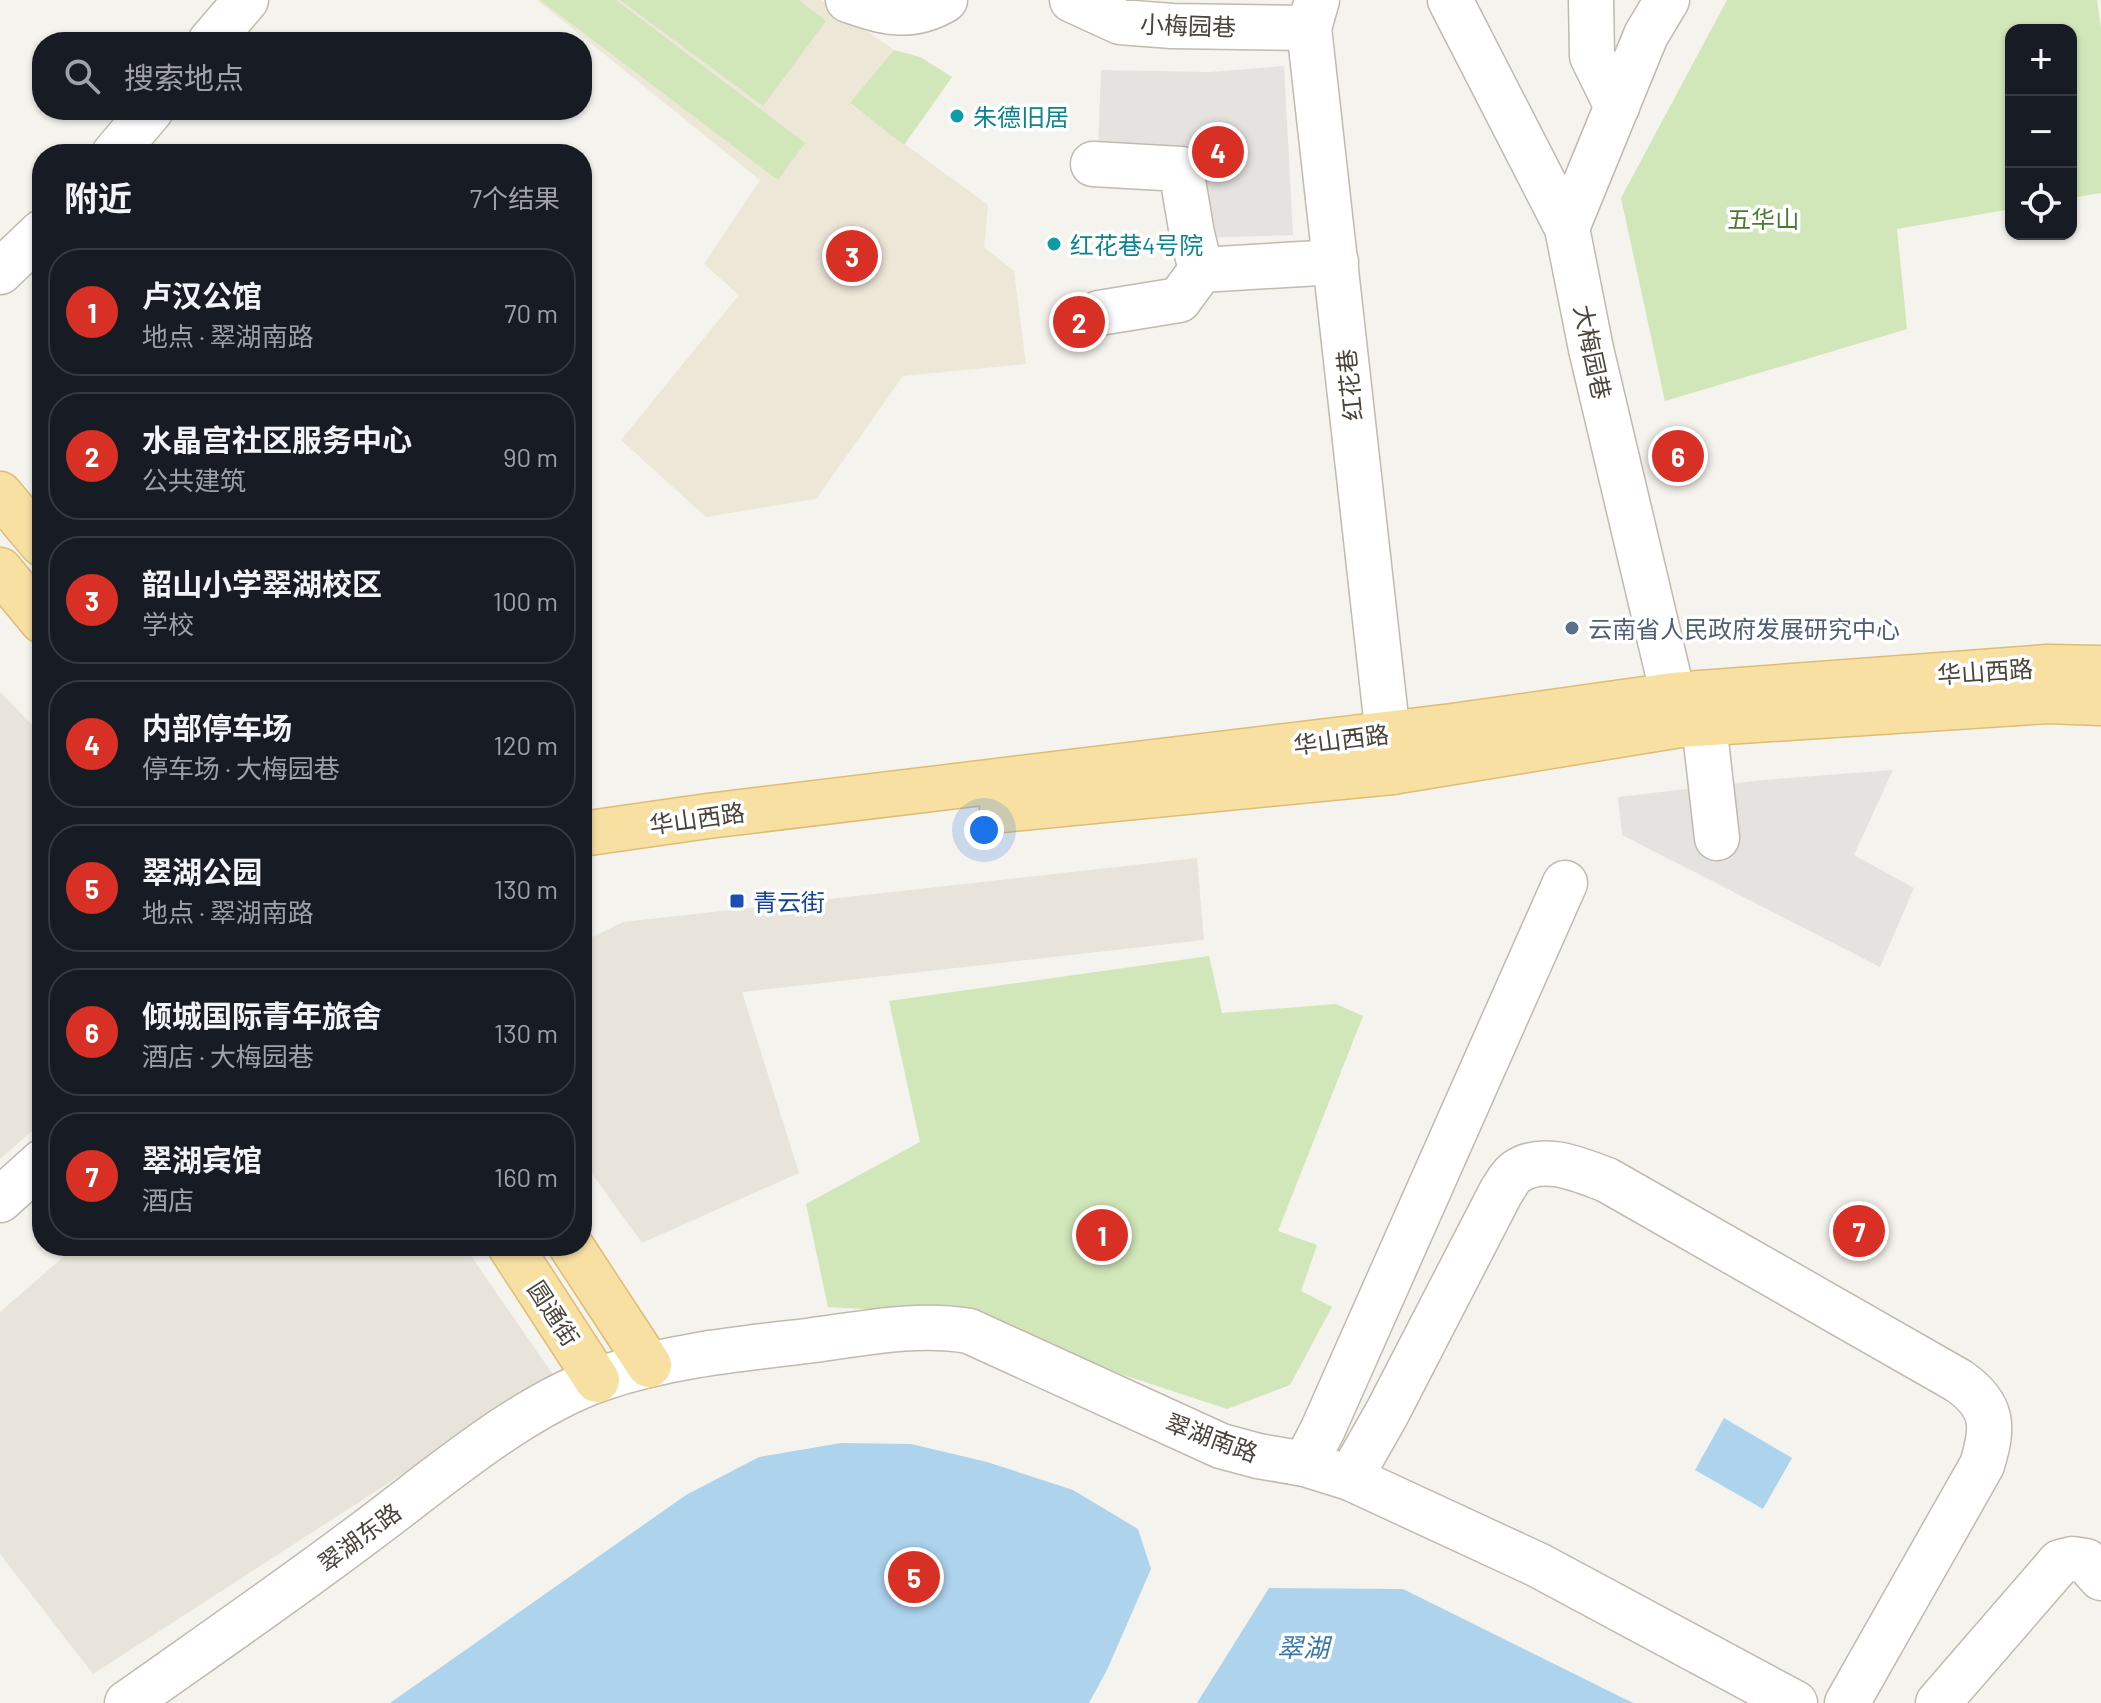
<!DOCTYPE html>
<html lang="zh">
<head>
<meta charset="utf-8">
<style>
	:root { --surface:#171b24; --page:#20242c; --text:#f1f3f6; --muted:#9ea1a6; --line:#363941; --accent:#d93025 }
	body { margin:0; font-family:Barlow,"Noto Sans SC",sans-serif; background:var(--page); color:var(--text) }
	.controls { position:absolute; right:24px; top:24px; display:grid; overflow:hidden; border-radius:16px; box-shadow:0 2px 6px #0004 }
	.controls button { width:72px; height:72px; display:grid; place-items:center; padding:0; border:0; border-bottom:2px solid var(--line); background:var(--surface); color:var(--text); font:40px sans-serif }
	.you { position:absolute; left:984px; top:830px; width:28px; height:28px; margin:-20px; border:6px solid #fff; border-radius:50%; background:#1a73e8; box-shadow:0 0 0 12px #1a73e833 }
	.badge { display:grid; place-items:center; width:52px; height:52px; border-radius:50%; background:var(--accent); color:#fff; font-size:26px; font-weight:700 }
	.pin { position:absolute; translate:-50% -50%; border:4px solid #fff; box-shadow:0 2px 8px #0006 }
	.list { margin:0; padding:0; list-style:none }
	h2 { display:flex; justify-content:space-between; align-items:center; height:104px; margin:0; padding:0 32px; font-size:34px }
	h2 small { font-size:26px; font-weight:400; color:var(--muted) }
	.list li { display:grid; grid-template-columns:52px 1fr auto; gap:24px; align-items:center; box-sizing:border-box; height:128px; margin:0 16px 16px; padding:0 16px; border:2px solid var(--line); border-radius:32px }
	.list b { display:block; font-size:30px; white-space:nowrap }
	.list p { margin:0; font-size:26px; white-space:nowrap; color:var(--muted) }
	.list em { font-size:26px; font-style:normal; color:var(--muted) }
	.icon { flex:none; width:44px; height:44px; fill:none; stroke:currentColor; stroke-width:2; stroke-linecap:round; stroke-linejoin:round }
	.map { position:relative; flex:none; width:2101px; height:1703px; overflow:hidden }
	.search { position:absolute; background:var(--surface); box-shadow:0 2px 6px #0004; left:32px; top:32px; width:560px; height:88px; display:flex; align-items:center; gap:20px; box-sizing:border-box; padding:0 28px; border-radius:32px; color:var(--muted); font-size:30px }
	.panel { position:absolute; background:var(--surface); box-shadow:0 2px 6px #0004; left:32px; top:144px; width:560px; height:1112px; border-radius:32px }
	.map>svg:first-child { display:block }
	.residential { fill:#e9e4db }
	.education { fill:#ede7d8 }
	.green { fill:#d1e6b9 }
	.parking { fill:#e5e3e0 }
	.water { fill:#aed3ed }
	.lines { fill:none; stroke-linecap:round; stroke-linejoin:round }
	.minor-casing { stroke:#c0baaf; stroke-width:47 }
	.major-casing { stroke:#ddbd73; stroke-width:47 }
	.minor { stroke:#fff; stroke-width:44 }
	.major { stroke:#f8e0a3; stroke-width:44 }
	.culture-dot { fill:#0f9aa8; stroke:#fff; stroke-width:3 }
	.service-dot { fill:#5c6f8a; stroke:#fff; stroke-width:3 }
	.transit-dot { fill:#1a4fb4; stroke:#fff; stroke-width:3 }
	.labels { text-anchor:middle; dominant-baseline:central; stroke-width:7; stroke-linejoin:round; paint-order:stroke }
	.street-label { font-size:24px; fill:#4a443a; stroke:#fff }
	.culture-label { font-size:24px; fill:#0d838f; stroke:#fff; text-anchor:start }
	.park-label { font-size:24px; fill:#4b7930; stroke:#fff }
	.service-label { font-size:24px; fill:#4e5e75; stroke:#fff; text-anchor:start }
	.transit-label { font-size:24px; fill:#164399; stroke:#fff; text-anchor:start }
	.water-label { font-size:26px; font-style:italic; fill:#3778a8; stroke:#fff }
</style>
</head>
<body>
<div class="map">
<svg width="2101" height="1703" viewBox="0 0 2101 1703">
	<rect width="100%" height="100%" fill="#f5f3ed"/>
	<!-- residential -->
	<g class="residential">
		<path d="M0,692L42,735V1122L0,1159Z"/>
		<path d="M1197,858L1204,940L742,992L799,1173L642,1243L582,1160V942L623,922Z"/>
		<path d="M76,1246H464L554,1376L93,1674L0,1554V1312Z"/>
	</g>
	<!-- education -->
	<path class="education" d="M537,0H821L894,50L850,104L988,205L984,247L1014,271L1026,364L903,376L816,499L706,517L621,440L739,295L704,264L760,180Z"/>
	<!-- green -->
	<g class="green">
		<path d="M540,0H616L805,143L778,180Z"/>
		<path d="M620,0H799L826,21L763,106Z"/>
		<path d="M1727,0H2097L2101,29V193L2071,198V30H2011V209L1897,229L1907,329L1665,401L1621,198Z"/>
		<path d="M894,50L920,57L952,77L904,145L850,103Z"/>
		<path d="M1209,956L1222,1013L1336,1004L1363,1016L1278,1231L1317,1245L1301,1291L1332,1307L1290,1385L1227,1409L936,1313L828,1307L806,1204L920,1142L889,1001Z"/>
	</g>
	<!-- parking -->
	<g class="parking">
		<path d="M1284,66L1293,235L1199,238L1196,153L1098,152L1101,70L1210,72Z"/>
		<path d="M1893,770L1854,855L1914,888L1880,967L1622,835L1618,797L1763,780Z"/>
	</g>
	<!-- water -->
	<g class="water">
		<path d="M1724,1418L1792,1458L1763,1509L1695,1470Z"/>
		<path d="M841,1443L911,1444L987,1462L1073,1490L1138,1529L1151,1569L1107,1670L1089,1703H390L686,1495L759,1457Z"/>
		<path d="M1269,1588L1403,1589L1633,1703H1197Z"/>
	</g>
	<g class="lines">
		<defs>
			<g id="minor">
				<path d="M848,0C883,12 910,21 945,0"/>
				<path d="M1072,0L1120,22L1172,26L1309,28"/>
				<path d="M1317,0L1309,28L1392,772"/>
				<path d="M1450,0L1567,228L1591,349L1680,725"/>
				<path d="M1591,0L1592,56L1617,107"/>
				<path d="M210,42L246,0"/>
				<path d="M114,154L151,110"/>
				<path d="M1093,164L1181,169L1192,234L1201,270L1336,262"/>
				<path d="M1567,228L1646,35L1667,0"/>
				<path d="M0,272L42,232"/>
				<path d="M1099,313L1179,300L1201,270"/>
				<path d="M1704,724L1717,838"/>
				<path d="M0,1200L42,1162"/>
				<path d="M1305,1464L1323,1429L1565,883"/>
				<path d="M1350,1478L1387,1413L1501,1192C1505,1186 1510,1176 1516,1172C1543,1153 1580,1170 1607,1180L1959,1381C1994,1406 1994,1426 1982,1465L1847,1703"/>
				<path d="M127,1703C206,1647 286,1592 363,1534C432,1483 519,1407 600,1379C667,1356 737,1349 807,1341C861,1334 915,1322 969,1331L1221,1446L1258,1456L1305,1464L1350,1478L1538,1565L1795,1703"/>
				<path d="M1938,1703L2060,1562L2072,1559L2086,1561L2101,1578"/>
			</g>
			<g id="major">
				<path d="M0,494L42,544"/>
				<path d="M0,570L42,621"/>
				<path d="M1002,810L1392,772L1680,725L2047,701L2101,703"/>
				<path d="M582,834L708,816L1452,726L1673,695L2047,667L2101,668"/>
				<path d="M510,1246L597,1380"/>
				<path d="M571,1246L649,1365"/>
			</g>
		</defs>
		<!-- minor casing -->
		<use href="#minor" class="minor-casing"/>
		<!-- major casing -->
		<use href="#major" class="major-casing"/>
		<!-- minor -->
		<use href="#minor" class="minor"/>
		<!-- major -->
		<use href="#major" class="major"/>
	</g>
	<!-- markers -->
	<g class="culture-dot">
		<circle cx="957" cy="116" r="8"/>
		<circle cx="1054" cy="244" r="8"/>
	</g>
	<circle class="service-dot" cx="1572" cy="628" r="8"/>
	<rect class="transit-dot" x="729" y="893" width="16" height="16" rx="4"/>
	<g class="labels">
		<!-- street labels -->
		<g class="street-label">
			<text transform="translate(1188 25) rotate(2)">小梅园巷</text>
			<text transform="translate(1593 352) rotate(78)">大梅园巷</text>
			<text transform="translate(1349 385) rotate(-96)">红花巷</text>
			<text transform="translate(1985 671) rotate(-4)">华山西路</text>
			<text transform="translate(1341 739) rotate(-7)">华山西路</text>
			<text transform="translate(697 818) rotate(-8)">华山西路</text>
			<text transform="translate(554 1313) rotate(57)">圆通街</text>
			<text transform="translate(1212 1437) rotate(20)">翠湖南路</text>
			<text transform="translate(359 1537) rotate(-37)">翠湖东路</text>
		</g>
		<!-- culture labels -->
		<g class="culture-label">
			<text x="973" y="116">朱德旧居</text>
			<text x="1070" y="244">红花巷4号院</text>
		</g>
		<!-- park labels -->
		<g class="park-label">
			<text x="1763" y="218">五华山</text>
		</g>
		<!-- service labels -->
		<g class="service-label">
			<text x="1588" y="628">云南省人民政府发展研究中心</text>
		</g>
		<!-- transit labels -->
		<g class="transit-label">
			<text x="753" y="901">青云街</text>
		</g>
		<!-- water labels -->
		<g class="water-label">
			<text x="1303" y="1646">翠湖</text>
		</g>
	</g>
</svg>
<div class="controls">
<button>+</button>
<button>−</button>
<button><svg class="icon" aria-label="locate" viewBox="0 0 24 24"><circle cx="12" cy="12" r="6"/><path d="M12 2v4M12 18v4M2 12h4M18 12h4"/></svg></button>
</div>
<div class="you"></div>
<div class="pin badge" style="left:1102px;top:1235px">1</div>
<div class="pin badge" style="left:1079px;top:322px">2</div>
<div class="pin badge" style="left:852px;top:256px">3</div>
<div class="pin badge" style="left:1218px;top:152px">4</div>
<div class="pin badge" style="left:914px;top:1577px">5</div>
<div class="pin badge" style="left:1678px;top:456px">6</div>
<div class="pin badge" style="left:1859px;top:1231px">7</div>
<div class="search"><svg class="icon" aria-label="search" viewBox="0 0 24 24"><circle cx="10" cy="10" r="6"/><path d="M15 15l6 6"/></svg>搜索地点</div>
<section class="panel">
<h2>附近<small>7个结果</small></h2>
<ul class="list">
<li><span class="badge">1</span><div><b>卢汉公馆</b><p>地点 · 翠湖南路</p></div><em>70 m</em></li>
<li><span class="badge">2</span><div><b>水晶宫社区服务中心</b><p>公共建筑</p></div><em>90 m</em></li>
<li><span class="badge">3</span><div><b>韶山小学翠湖校区</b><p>学校</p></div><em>100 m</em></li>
<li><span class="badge">4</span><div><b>内部停车场</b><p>停车场 · 大梅园巷</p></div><em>120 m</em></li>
<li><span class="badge">5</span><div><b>翠湖公园</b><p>地点 · 翠湖南路</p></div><em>130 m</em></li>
<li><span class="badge">6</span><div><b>倾城国际青年旅舍</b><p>酒店 · 大梅园巷</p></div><em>130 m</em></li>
<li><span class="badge">7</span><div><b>翠湖宾馆</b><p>酒店</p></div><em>160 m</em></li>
</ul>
</section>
</div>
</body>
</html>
